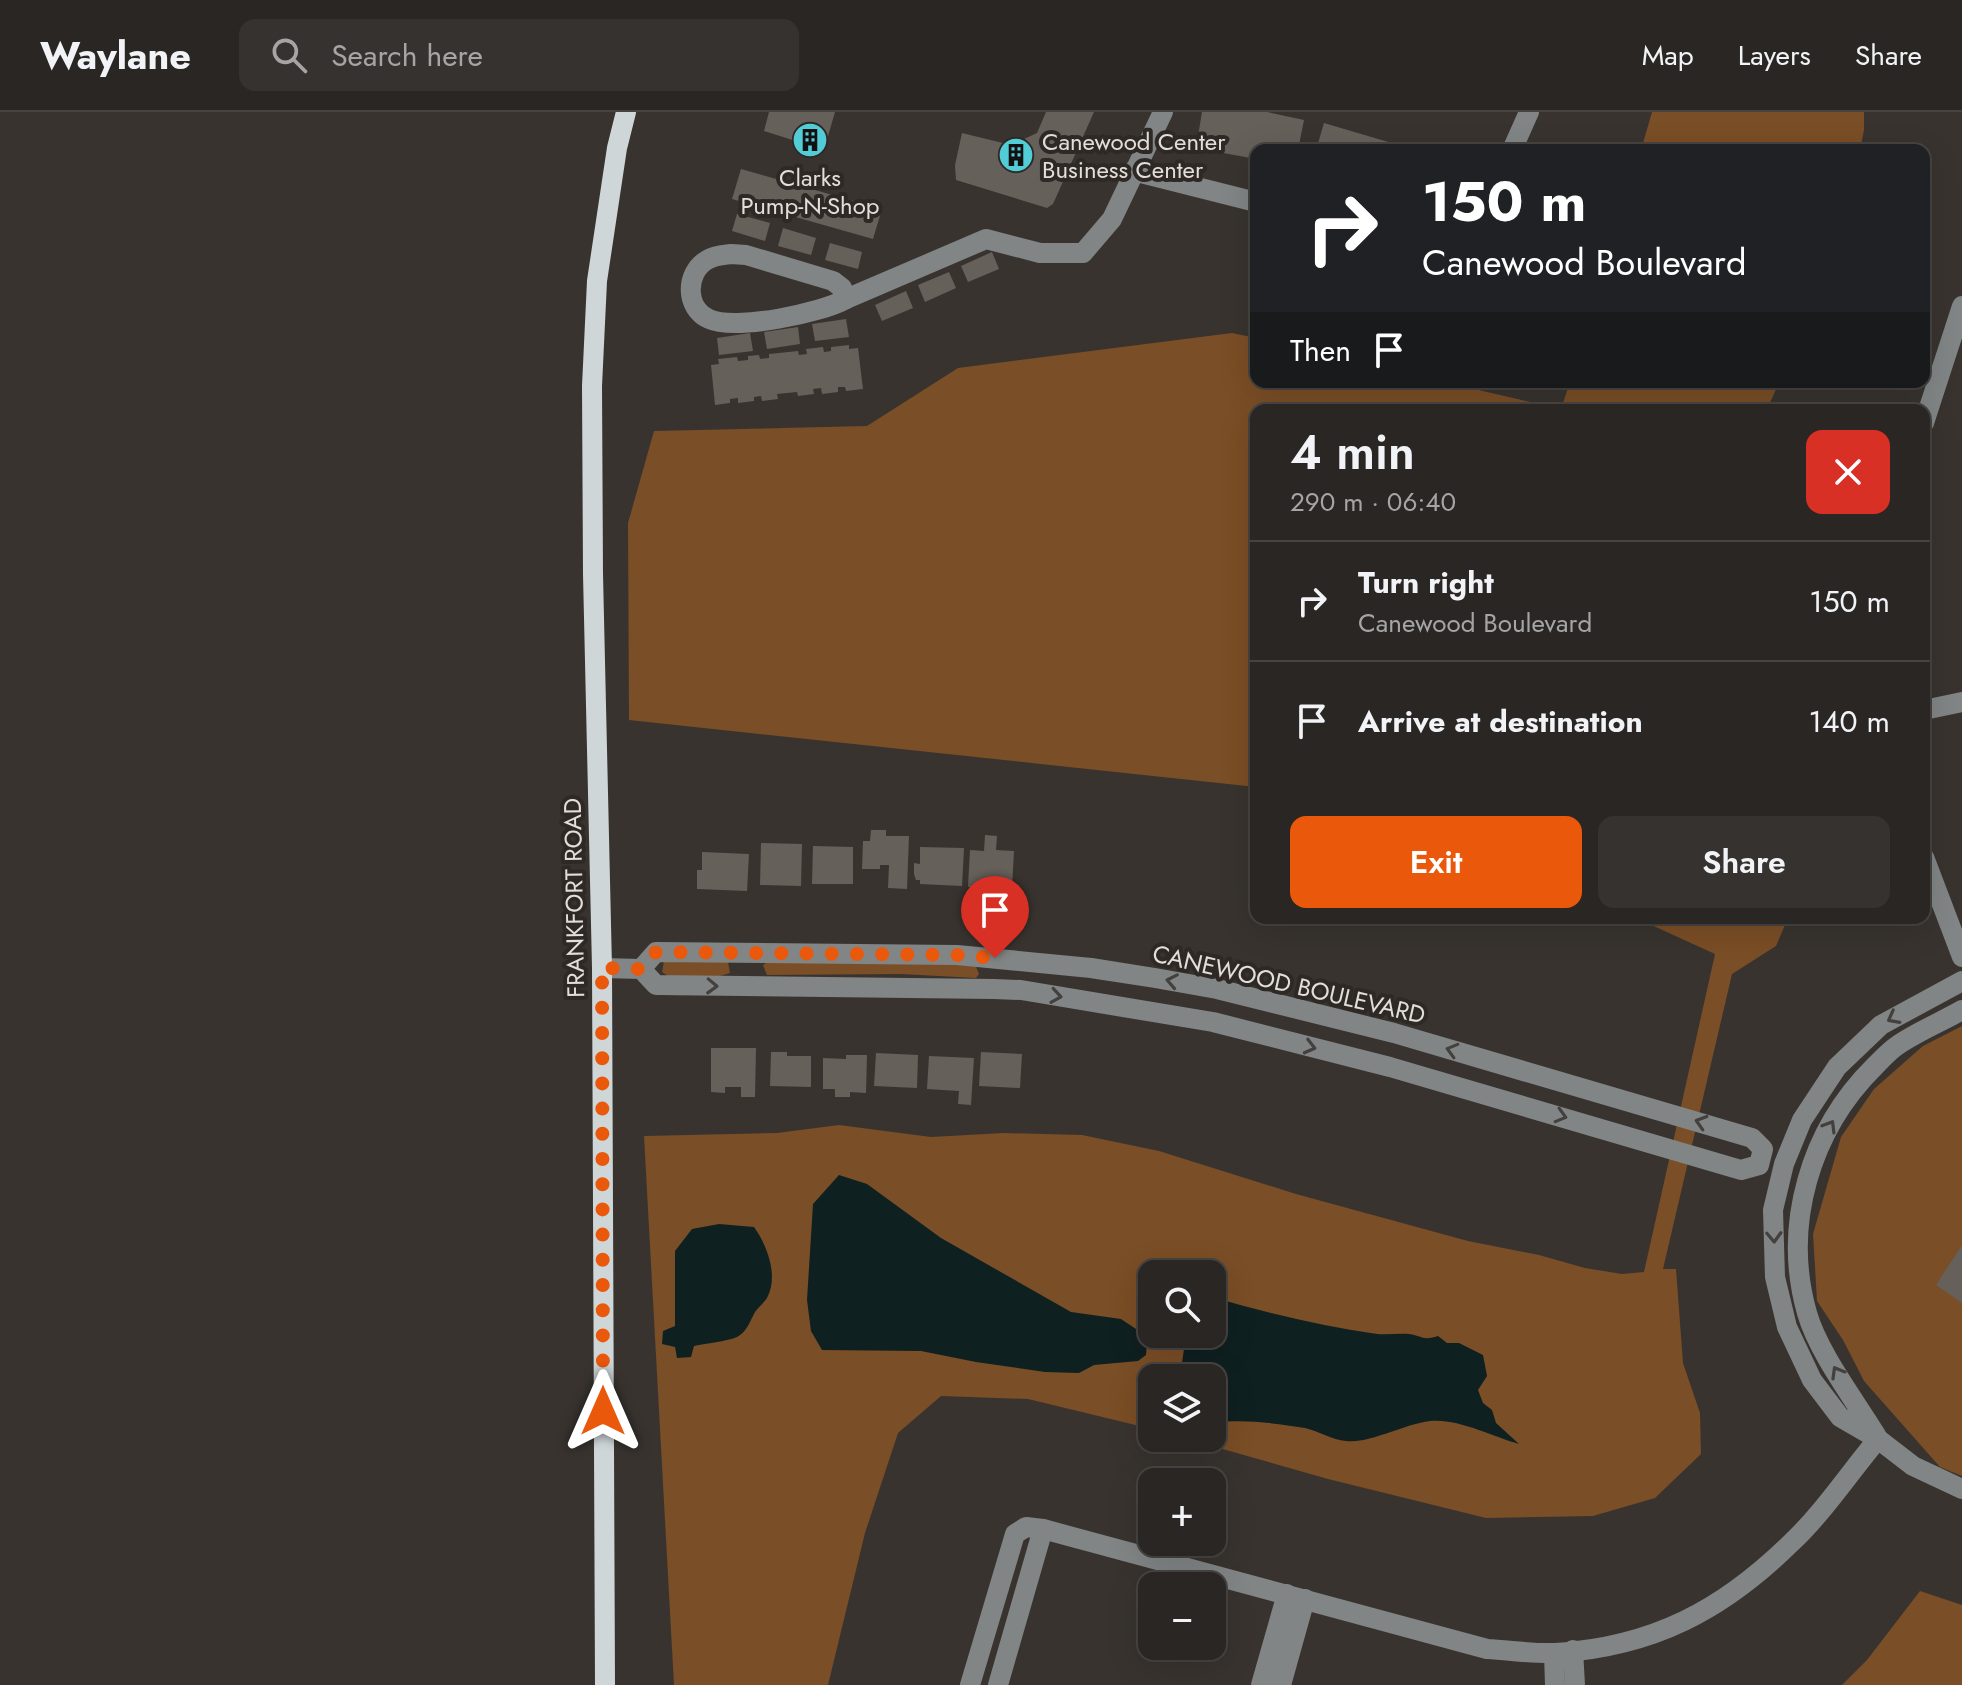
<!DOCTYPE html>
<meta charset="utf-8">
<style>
body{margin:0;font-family:Jost,sans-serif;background:#363230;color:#f1f3f6;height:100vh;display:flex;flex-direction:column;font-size:30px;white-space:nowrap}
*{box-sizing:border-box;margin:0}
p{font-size:26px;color:#a5a5a6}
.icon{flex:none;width:44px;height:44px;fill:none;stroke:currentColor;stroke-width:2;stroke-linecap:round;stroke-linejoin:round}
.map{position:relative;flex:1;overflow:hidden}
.panel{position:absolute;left:1250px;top:292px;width:680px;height:520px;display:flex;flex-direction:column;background:#2a2623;border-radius:16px;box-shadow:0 8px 32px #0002,0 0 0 2px #464341}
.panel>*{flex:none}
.hud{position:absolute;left:1250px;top:32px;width:680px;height:244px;border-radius:16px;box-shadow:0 8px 32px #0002,0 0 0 2px #464341;background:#202124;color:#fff;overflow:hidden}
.fabs{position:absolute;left:1138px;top:1148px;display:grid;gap:16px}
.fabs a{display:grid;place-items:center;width:88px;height:88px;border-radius:16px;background:#2a2623;box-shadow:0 8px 32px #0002,0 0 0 2px #464341;font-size:40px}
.pin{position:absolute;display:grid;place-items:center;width:68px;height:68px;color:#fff;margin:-82px -34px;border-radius:50% 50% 50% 0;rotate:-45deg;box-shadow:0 0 8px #0007}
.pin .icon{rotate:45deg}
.me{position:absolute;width:88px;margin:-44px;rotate:0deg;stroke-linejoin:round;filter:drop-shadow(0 0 6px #0008)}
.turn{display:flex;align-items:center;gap:28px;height:168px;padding:0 40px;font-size:36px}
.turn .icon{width:104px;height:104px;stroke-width:2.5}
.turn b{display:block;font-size:56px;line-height:68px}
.then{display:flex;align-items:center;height:76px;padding:0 40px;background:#0003;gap:16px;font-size:30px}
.round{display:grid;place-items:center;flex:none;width:84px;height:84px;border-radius:16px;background:#363230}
.summary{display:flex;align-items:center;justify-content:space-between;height:136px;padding:0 40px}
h1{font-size:48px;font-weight:600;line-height:60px}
.button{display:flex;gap:16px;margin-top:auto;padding:16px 40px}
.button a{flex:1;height:92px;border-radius:16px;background:#ea580c;color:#fff;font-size:32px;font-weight:600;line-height:92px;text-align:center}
.button a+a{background:#363230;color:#f1f3f6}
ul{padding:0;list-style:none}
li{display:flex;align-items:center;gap:24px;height:120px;padding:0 40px;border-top:2px solid #464341}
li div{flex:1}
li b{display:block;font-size:30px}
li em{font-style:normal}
header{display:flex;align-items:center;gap:48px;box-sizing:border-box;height:112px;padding:0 40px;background:#2a2623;border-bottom:2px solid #464341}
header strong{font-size:38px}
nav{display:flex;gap:44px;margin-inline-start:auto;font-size:28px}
.search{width:560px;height:72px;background:#363230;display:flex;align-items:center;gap:20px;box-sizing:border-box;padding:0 28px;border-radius:16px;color:#a5a5a6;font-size:30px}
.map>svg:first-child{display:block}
.green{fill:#7a4e26;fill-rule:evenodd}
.water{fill:#0f2021}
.building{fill:#66605b}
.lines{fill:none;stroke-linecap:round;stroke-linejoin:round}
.minor{stroke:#818586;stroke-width:20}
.major{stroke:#ced6d7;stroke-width:20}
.oneway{stroke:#43403d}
.route{stroke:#ea580c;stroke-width:14;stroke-dasharray:0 25.2}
.labels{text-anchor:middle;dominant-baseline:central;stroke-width:8;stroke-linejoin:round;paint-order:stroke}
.poi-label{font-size:24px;fill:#e1dedb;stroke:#2e2925;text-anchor:start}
.street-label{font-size:24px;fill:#e1dedb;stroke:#2e2925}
</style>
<header>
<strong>Waylane</strong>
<div class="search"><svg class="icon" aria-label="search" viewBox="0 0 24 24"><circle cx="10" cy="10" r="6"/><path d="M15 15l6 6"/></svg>Search here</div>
<nav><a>Map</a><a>Layers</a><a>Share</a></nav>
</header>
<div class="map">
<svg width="1962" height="1573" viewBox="0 0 1962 1573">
<rect width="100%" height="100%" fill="#38332f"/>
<g class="green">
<path d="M1652,0H1864V18L1860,38H1641Z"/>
<path d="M1232,221L1256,226V270H1444L1561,297L1570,270H1779L1767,298H1256V675L629,608L628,411L654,319L867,314L958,256Z"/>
<path d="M1636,806H1788L1776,834L1732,862L1663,1157H1676L1683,1251L1700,1301L1701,1342L1655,1386L1593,1404L1486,1406L1328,1367L1184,1326H1212V1266H1152V1317L1028,1287L941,1284L898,1321L865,1421L828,1573H674L644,1024L777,1021L839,1013L931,1025L1003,1021L1082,1023L1159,1039L1296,1082L1468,1129L1539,1143L1585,1156L1622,1162L1644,1160L1715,842ZM1152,1162H1212V1222H1152Z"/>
<path d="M664,849L728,850L730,861L720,864H668L662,860Z"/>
<path d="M768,850L975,852L979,862L976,866L901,862L767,863L763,853Z"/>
<path d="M1962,914V1364L1940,1355L1864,1269L1843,1228L1817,1189L1813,1122L1841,1025L1874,977L1923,934Z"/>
<path d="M1920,1479L1962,1493V1573H1842L1867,1548Z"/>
</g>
<g class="water">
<path d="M839,1063L867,1072L941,1126L1071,1200L1121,1207L1142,1221L1147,1232L1146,1243L1138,1249L1094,1253L1079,1261L1045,1260L976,1250L921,1239L822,1238L811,1219L807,1188L813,1092Z"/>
<path d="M719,1112L754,1115C767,1133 779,1164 767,1186C764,1191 758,1195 755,1200C750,1209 747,1220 737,1225C725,1230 707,1231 694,1234L691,1245L677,1246L675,1235L662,1232L663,1219L675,1214V1139L692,1117Z"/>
<path d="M1212,1185C1267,1201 1321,1214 1377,1222C1388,1223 1398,1221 1409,1222C1423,1224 1422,1229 1438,1224L1447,1231H1459L1483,1243L1487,1264L1478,1278L1483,1291L1492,1298L1496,1311L1519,1332C1492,1324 1457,1306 1430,1309C1404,1312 1369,1332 1346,1329C1332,1328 1319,1319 1305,1316C1275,1311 1242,1307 1212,1311V1266H1180L1186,1222H1212Z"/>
</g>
<g class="building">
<path d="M769,0H835L824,38L764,19Z"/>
<path d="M1046,0H1094L1053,92L1047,96L956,68L955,53L962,21L1011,33L1037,21Z"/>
<path d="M1202,0H1267L1304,8L1298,38H1256V47L1196,36Z"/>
<path d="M1324,11L1412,37V38H1316Z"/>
<path d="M741,57L882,97L873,127L732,87Z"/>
<path d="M737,102L770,111L765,129L732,119Z"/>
<path d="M783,116L816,126L811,143L778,134Z"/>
<path d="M830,131L862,140L858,157L825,148Z"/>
<path d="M992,140L999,157L968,170L961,154Z"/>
<path d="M949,160L956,176L925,190L918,173Z"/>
<path d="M906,179L913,196L882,209L875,193Z"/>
<path d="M846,207L849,225L815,229L812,212Z"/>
<path d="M798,215L800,232L767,237L764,220Z"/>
<path d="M750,221L753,239L719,243L717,226Z"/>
<path d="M849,233V237L858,236L863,277L846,279L845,275H838V280L822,282L821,276L813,277L814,282L798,284L797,280L777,282L778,287L762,289L761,284L754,285V289L738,291V286L730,287V291L715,293L711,253L719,252L718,247L737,245L738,249L748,248V244L759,243L760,247L769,246V242L798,239L799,243L807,242L806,237L823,235L824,240L831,239V235Z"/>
<path d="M871,718H886V724H909L907,777L888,776L889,753H880V757H862L863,729H870Z"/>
<path d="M985,723L997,724L996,738L1014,739L1012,776L968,775L970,738L984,739Z"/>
<path d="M761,731L802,732L801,774L760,773Z"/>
<path d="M813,734L853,735V772H812Z"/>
<path d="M920,735L964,736L962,774L920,772V768H916L914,762V751L920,752Z"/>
<path d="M702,740L749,742L747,779L697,777V758H702Z"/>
<path d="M711,936H756L755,985H741V975H725V981L711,980Z"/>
<path d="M771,940H787V944H811V975L770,974Z"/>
<path d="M981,940L1022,942L1020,976L979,974Z"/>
<path d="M876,941L918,943L917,976L874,974Z"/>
<path d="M846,943H867L866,981L850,980V985H835V977H823V946L846,947Z"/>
<path d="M929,944L974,946L971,993L958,992L959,979L927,977Z"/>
<path d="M1962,1133V1191L1936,1173Z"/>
</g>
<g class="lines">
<g class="minor">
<path d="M1512,38L1529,0"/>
<path d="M1133,59L1256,90"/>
<path d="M731,142L746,143L833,169L842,176L846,187C822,201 735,219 709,207C685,196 685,161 707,148C715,143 723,143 731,142Z"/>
<path d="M846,187L986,127L1040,141H1083L1112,107L1163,0"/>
<path d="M1924,311L1962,194"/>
<path d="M1924,598L1962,590"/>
<path d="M1924,745L1962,845"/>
<path d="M602,856L641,857L656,873L994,877L1021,878L1213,910L1390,955L1741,1058L1759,1053L1763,1037L1752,1026L1394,921L1217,877L1155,866L1091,856L957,843L656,840L641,857"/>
<path d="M1962,869L1881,913L1837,955L1802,1008L1784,1052L1773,1098L1775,1165L1787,1215L1812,1268L1840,1305L1878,1327L1913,1354L1962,1377"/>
<path d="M1876,1323C1854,1287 1818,1240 1807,1201C1782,1113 1810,1018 1875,954C1882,947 1889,939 1898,933C1917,920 1941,910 1962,898"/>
<path d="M1043,1417L1487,1537C1509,1538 1533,1542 1555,1541C1653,1535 1723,1498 1792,1430C1823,1401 1850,1360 1878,1327"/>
<path d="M1573,1538L1575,1573"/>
<path d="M1554,1541L1555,1573"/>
<path d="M970,1573L1015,1422L1026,1415L1043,1417L998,1573"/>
<path d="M1261,1573L1287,1482"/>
<path d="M1281,1573L1305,1487"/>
</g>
<path class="major" d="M605,1573L602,856L593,462L592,274L597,169L617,36L626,0"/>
</g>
<defs><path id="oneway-chevron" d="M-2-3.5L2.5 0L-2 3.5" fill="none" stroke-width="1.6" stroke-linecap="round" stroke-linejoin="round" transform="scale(2)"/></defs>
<g class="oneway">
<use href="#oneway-chevron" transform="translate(1172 869) rotate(-169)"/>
<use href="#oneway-chevron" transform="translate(712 874) rotate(2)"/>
<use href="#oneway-chevron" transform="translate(1056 884) rotate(9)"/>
<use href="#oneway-chevron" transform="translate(1893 906) rotate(152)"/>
<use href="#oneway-chevron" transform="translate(1310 935) rotate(14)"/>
<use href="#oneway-chevron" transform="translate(1452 938) rotate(-164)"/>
<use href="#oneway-chevron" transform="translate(1561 1004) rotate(16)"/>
<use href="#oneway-chevron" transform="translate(1701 1010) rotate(-163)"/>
<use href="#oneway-chevron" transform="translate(1830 1014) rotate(-59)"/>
<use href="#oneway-chevron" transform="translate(1774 1125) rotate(88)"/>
<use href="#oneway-chevron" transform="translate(1837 1260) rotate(-120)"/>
</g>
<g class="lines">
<path class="route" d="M603,1299L602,856L641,857L656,840L957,843L995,846"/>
</g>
<defs>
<symbol id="building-disc" viewBox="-11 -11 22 22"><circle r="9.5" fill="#52ccd6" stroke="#2e2925"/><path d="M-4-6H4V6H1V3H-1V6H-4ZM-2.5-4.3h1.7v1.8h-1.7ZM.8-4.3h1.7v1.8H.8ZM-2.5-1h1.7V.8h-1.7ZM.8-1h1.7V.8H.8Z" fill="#111"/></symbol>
</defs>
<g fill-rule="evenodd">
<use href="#building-disc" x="790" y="8" width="40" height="40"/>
<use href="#building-disc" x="996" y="23" width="40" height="40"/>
</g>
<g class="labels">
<g class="poi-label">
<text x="1042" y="29">Canewood Center<tspan x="1042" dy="28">Business Center</tspan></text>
<text x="810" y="65" text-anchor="middle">Clarks<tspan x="810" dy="28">Pump-N-Shop</tspan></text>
</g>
<g class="street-label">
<text transform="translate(574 786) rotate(-91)">FRANKFORT ROAD</text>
<text transform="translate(1289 872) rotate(13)">CANEWOOD BOULEVARD</text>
</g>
</g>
</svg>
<div class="fabs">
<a><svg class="icon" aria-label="search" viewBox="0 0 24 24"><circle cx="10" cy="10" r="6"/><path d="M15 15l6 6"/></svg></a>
<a><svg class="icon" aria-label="layers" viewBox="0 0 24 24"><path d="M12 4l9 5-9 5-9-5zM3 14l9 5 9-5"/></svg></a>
<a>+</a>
<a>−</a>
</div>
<div class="pin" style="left:995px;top:846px;background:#d93025"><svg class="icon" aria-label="arrive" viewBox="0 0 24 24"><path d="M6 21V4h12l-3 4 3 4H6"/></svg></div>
<svg class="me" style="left:603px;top:1299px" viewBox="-20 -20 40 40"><path d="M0-17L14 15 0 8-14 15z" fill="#ea580c" stroke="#fff" stroke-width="4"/></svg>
<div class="hud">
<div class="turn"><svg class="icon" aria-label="right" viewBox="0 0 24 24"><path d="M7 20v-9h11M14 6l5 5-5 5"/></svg><div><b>150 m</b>Canewood Boulevard</div></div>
<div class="then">Then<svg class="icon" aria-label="arrive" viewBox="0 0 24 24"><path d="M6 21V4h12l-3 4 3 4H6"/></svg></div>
</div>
<section class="panel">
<div class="summary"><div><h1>4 min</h1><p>290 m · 06:40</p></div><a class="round" style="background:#d93025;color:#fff"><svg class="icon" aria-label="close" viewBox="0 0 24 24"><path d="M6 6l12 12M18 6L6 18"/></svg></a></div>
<ul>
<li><svg class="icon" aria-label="right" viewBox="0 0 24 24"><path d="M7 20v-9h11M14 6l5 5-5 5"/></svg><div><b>Turn right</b><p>Canewood Boulevard</p></div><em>150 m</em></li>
<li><svg class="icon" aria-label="arrive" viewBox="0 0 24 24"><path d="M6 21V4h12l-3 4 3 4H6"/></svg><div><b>Arrive at destination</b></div><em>140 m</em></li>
</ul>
<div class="button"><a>Exit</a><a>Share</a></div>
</section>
</div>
